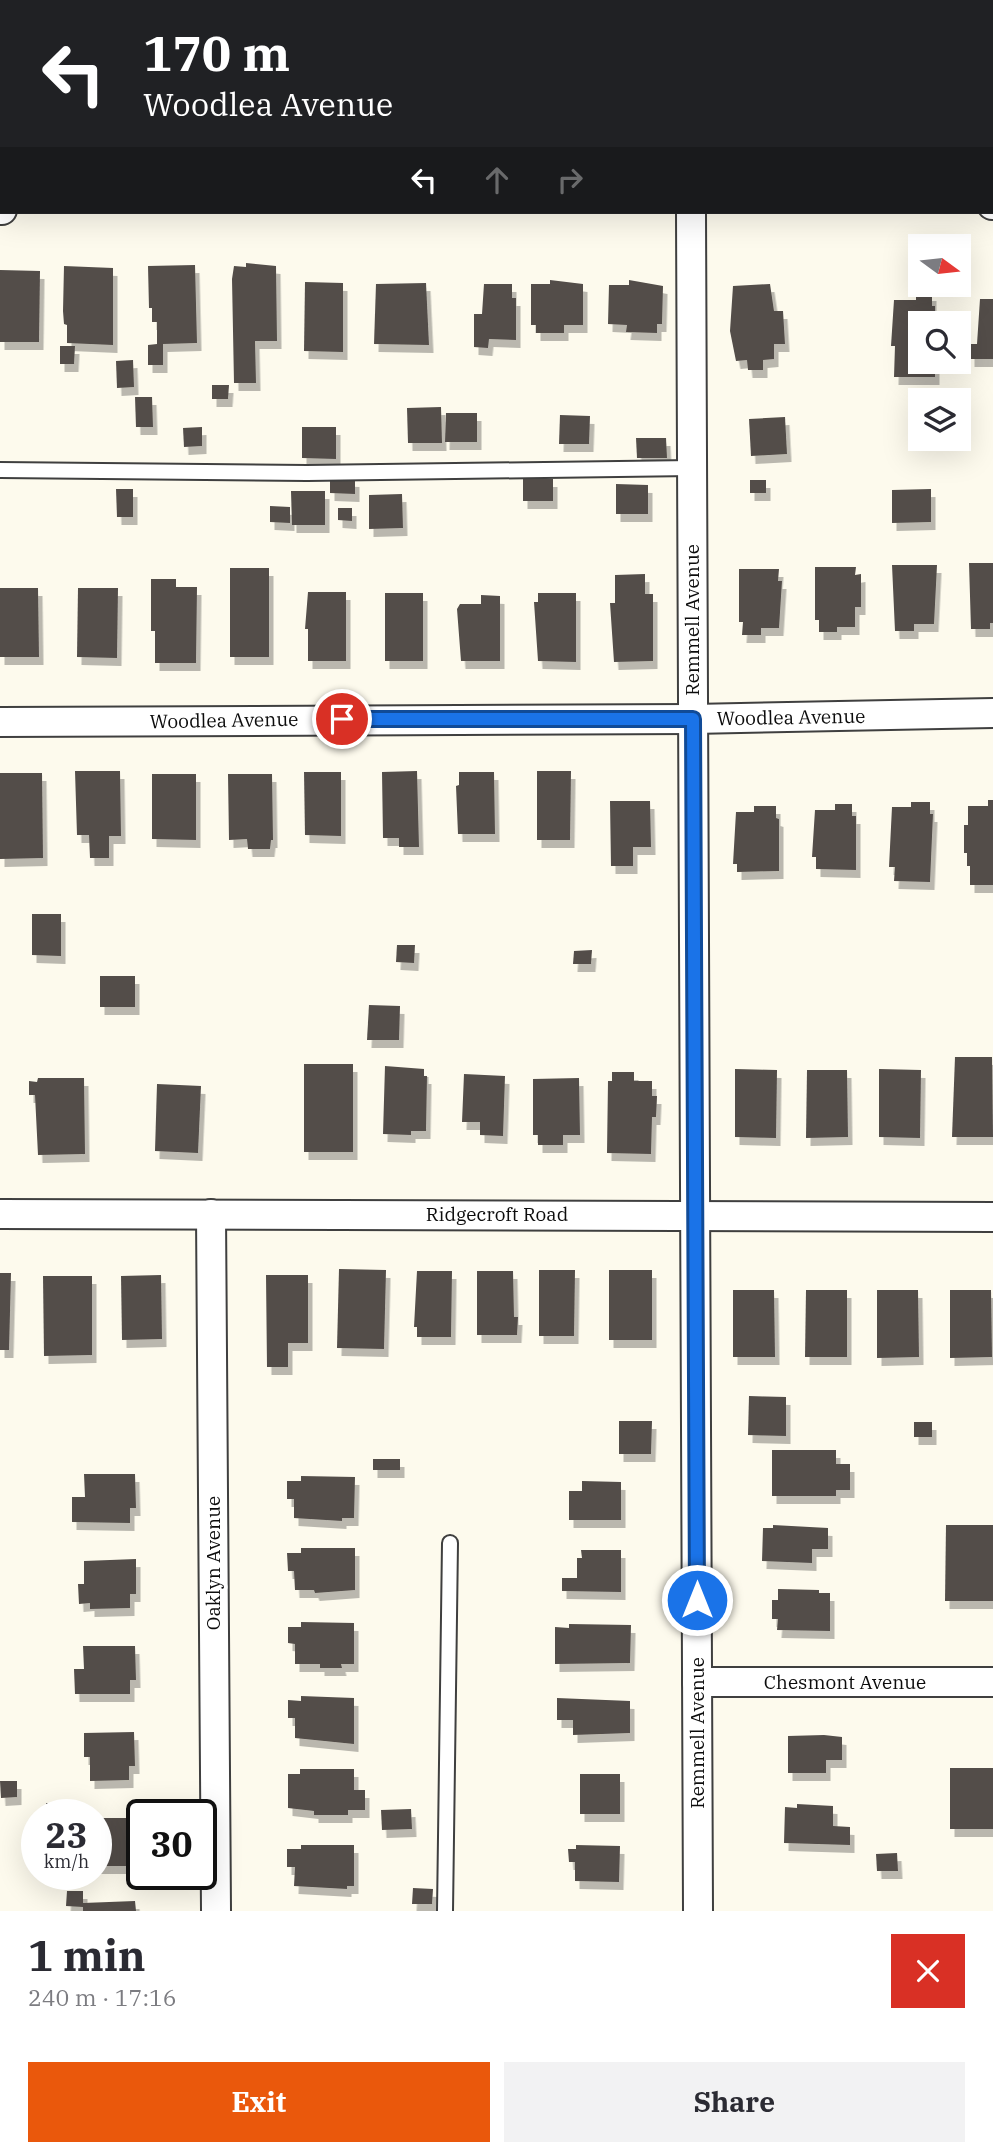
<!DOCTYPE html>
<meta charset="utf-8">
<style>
body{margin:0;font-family:"IBM Plex Serif",serif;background:#f2f2f3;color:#2b2b33;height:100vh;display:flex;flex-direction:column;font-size:26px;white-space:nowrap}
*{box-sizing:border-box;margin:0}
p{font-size:23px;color:#7c7c81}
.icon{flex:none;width:38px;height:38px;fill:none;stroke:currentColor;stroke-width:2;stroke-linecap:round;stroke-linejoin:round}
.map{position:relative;height:1911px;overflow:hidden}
.panel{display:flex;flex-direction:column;background:#fff;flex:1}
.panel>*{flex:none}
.banner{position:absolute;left:0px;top:0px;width:994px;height:214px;box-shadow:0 7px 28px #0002;background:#202124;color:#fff;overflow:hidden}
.needle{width:46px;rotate:105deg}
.fabs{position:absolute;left:908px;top:234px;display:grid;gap:14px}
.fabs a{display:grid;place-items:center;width:63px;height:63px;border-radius:0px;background:#fff;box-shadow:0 7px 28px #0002;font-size:35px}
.speed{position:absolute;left:21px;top:1799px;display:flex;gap:14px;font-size:35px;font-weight:700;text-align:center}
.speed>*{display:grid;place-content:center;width:91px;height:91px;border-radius:50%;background:#fff;box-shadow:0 7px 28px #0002;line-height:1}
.speed small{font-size:18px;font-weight:400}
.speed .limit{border:4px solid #111;border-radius:10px;background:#fff;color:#111}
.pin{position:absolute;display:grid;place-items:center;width:60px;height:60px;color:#fff;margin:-30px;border:4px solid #fff;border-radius:50%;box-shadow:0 2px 7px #0007}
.me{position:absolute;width:77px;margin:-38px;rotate:0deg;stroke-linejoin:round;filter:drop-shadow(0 0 5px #0008)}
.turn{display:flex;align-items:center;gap:24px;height:147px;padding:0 28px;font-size:32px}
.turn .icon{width:91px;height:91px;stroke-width:2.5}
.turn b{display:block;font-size:49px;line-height:60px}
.lanes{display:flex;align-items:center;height:66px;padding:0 28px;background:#0003;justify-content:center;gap:35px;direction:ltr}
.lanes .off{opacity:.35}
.round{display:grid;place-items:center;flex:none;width:74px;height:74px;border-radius:0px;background:#f2f2f3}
.headline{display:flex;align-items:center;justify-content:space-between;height:119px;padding:0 28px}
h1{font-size:42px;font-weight:700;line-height:52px}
.primary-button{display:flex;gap:14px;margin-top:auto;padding:14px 28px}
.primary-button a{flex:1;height:80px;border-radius:0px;background:#ea580c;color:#fff;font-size:28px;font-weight:700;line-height:80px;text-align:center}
.primary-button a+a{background:#f2f2f3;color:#2b2b33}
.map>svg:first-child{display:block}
.cemetery{fill:#d2dcc1}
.building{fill:#534d49;filter:url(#shadow)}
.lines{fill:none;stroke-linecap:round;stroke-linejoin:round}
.service-casing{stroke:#3f3f3f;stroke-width:18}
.minor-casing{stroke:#3f3f3f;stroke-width:32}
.service{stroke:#fff;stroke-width:14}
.minor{stroke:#fff;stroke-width:28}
.route-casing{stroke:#114b97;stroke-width:18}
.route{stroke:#1a73e8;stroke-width:12}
.labels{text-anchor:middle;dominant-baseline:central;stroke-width:7;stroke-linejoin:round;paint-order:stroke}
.street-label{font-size:19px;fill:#0c0c0c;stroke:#fff}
</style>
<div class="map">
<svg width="993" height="1911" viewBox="0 0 993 1911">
<defs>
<filter id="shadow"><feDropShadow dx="4.5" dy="8" stdDeviation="0" flood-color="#0004"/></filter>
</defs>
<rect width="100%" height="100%" fill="#fdfaed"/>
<path class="cemetery" d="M144,0H993V179L992,2Z"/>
<g class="building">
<path d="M246,263L276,266L277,341H255L256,383H234L232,279L234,266L246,267Z"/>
<path d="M195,265L197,343L163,344V365H148V345L157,344V322H152V308H149L148,266Z"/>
<path d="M64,266L113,268V345L67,343V325L64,324L63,311Z"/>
<path d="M0,270L40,271L39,342H0Z"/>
<path d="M550,280L583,284V325H564V333H536V325H531V284H550Z"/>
<path d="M629,280L663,286L662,324H657V333L626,332L627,325L608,324L609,285H629Z"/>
<path d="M305,282L343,283V352L304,351Z"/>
<path d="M426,283L429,345L374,344L376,284Z"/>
<path d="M484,284H512V298H516V340L489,339L488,348L474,347V314H482Z"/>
<path d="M770,284L774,311H783L785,344H774V359L763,360V370H748L747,360L736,361L730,331L733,286Z"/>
<path d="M916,293H932V306H935V324H920V362H935V377H894L895,346H891L894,300H916Z"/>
<path d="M980,299H993V359H970V344H977Z"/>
<path d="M60,346H75L74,364H60Z"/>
<path d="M133,360L134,387L117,388L116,361Z"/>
<path d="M212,385H229L228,399H212Z"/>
<path d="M135,397H152L153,427H136Z"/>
<path d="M441,407L442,443H408L407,408Z"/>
<path d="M446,413H477V442H445Z"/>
<path d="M560,415L590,416L589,444H559Z"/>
<path d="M785,417L787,454L751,456L749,419Z"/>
<path d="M202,427V446L184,447L183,428Z"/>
<path d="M302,427H336V459L302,458Z"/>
<path d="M636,438H666L667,458H637Z"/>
<path d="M330,478L355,479V494L330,493Z"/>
<rect x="523" y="479" width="30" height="22"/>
<rect x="750" y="480" width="16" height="13"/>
<path d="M616,484L648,485V514H616Z"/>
<path d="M116,489H133V517H117Z"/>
<path d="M931,489V522L892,523V490Z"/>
<path d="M291,491H325V525H292Z"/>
<path d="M402,494L403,528L369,529V495Z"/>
<path d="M270,506L290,507V523L270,522Z"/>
<path d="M338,508H352V521L338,520Z"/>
<path d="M969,563H993V623H990V629H971Z"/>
<path d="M892,565H937L934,624H914V631H895Z"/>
<path d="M815,567H856L855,575L861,574V607H855V627H837V632H819V620H815Z"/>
<rect x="230" y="568" width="39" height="89"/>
<path d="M739,569H779L778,581H782L779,628H761V635H742L743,622H739Z"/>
<path d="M645,574V594H653V661L614,662L610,603H615V575Z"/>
<path d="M151,579H176V587H197L196,663H155V631H151Z"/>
<path d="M0,588H38L39,657H0Z"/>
<path d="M78,588H118L117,658L77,657Z"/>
<path d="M308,592H346V661H308V629H305Z"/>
<rect x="385" y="593" width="38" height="68"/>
<path d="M538,593H576V662L538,661L534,602H538Z"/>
<path d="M481,595L500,596V661H461L457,609L460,604H481Z"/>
<path d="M75,771H120L121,836H109V858H90L89,835H77Z"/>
<path d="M417,771L419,847H399V838H383L382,772Z"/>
<path d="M537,771H571L570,840H537Z"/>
<path d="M304,772H341V836L305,835Z"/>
<path d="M459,772H494L495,834H458L456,786L459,785Z"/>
<path d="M0,773H42L43,858L0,859Z"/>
<path d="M152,774H196V840L152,839Z"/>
<path d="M228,774H272L273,840H271L270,849H248L247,839L229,840Z"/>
<path d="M988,800H993V885H970V866H967V853H964V825H968V806H988Z"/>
<path d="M610,801H650L651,847H633V866H611Z"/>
<path d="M911,802H930V814H933L930,882L894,881L895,867H889L892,807H911Z"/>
<path d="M835,804H852V816H856V870L816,869V857H812L815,810H835Z"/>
<path d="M754,806H776V818L779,819V871L737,872V864H733L736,812H754Z"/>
<path d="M32,914H61V956L32,955Z"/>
<path d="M397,945H415L414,963L396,962Z"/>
<path d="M592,950L591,964H573L574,951Z"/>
<rect x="100" y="976" width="35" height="31"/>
<path d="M369,1005L400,1006L399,1040H367Z"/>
<path d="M955,1057H992L993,1137H952Z"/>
<rect x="304" y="1064" width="49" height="88"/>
<path d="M385,1066L424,1069V1076H427L426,1131H411V1135L383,1134Z"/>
<path d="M735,1069L777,1070L776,1138L735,1137Z"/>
<path d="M879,1069L921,1070L920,1138L879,1137Z"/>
<path d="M807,1070H847L848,1137L806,1138Z"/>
<path d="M612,1072H634V1081H652V1096H657L656,1117H652L651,1154L607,1153L608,1081H612Z"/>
<path d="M464,1074L505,1076L503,1136L480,1135V1122H462Z"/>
<path d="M38,1078H84L85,1154L38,1155L35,1095H29V1081L37,1082Z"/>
<path d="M579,1078L580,1135H563V1145H538V1135H533V1079Z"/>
<path d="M157,1084L201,1086L198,1153L155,1151Z"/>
<path d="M339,1269L386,1270L384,1349L337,1348Z"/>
<path d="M539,1270H575L574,1336H539Z"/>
<rect x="609" y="1270" width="43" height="70"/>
<path d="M417,1271H452L451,1337H417V1327H414Z"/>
<path d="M477,1271H513L514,1317H518L517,1335H477Z"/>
<path d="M0,1273H11L9,1350H0Z"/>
<path d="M161,1275L162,1339L122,1340L121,1276Z"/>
<path d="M266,1275H308V1343H288V1367H267Z"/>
<path d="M43,1276H92V1355L44,1356Z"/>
<path d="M733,1290H774L775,1357H733Z"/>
<path d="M806,1290H847V1357H805Z"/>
<path d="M877,1290H918L919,1357L877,1358Z"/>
<path d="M950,1290H991L992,1357L950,1358Z"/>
<path d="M749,1396L786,1397V1436L748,1435Z"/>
<path d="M619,1421H652L651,1454H619Z"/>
<rect x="914" y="1422" width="18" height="15"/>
<path d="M772,1450H836V1464H850V1490H836V1496H772Z"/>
<rect x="373" y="1459" width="27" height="11"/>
<path d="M84,1474H135L136,1508H130V1523L72,1522V1497H85Z"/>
<path d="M301,1476L355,1477L354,1518H342V1521L294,1518V1499H287V1481H301Z"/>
<path d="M582,1481L621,1482V1520H569V1491H582Z"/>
<path d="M773,1525L828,1528V1549H812V1563L762,1561L763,1528H773Z"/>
<path d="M946,1525H993V1601H945Z"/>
<path d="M301,1548H355V1590L315,1593L314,1590H295L294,1571H288L287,1553H301Z"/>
<path d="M581,1550H621V1592L562,1591V1578H577V1558H582Z"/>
<path d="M136,1559V1594H130V1608L90,1609V1603L79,1604L78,1584H84V1561Z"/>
<path d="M778,1589L819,1590V1593H830V1631L777,1630L778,1619H772V1600H778Z"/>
<path d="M301,1622L354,1623V1664H341L342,1668H320V1664H295V1644L288,1643V1627H301Z"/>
<path d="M569,1624L631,1625L630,1663L555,1664V1627L569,1628Z"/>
<path d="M83,1646H135L136,1680H130V1694H75L74,1669H84Z"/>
<path d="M301,1696L354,1698V1744L295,1738V1718H288V1700L301,1701Z"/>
<path d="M557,1698L630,1701V1733L573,1735V1720H557Z"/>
<path d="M134,1732L135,1766H129V1780L90,1781V1757H84V1733Z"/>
<path d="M824,1735L842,1737V1760H826V1773H788V1736Z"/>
<rect x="950" y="1768" width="43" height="61"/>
<path d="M300,1769H354V1790H365V1810H348V1815H314V1811L288,1808V1774H300Z"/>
<rect x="580" y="1774" width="40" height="40"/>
<path d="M0,1781H17V1797L1,1798Z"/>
<path d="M46,1803L64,1804V1815H46Z"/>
<path d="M69,1804L83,1805V1815H69Z"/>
<path d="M797,1804L833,1806V1826L850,1827V1845L784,1843L785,1807L797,1808Z"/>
<path d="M411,1809L412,1829L382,1830L381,1810Z"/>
<path d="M96,1818H135L136,1852H129V1866H96Z"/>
<path d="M301,1845H354V1886H347V1889L294,1886L295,1867H287V1849H301Z"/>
<path d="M576,1845L620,1846L619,1882L575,1881V1862H569L568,1849H576Z"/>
<path d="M897,1853L898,1871H877L876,1854Z"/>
<path d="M413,1888L433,1889L432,1904H412Z"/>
<path d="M67,1891H83V1903L135,1901L136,1911H83V1907L66,1906Z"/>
</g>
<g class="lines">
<defs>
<g id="service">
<path d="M954,2L955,0"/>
<path d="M0,470L307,473L692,468"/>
<path d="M445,1911L450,1543"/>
</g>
<g id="minor">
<path d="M992,205H993"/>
<path d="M0,210H2"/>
<path d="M691,212L698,1911"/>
<path d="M0,722L693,719L993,713"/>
<path d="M0,1214L993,1217"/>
<path d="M211,1214L216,1911"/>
<path d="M697,1682H993"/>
</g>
</defs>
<use href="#service" class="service-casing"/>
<use href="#minor" class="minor-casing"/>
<use href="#service" class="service"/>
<use href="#minor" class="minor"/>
</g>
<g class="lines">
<defs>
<path id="route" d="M342,719H693L697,1600"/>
</defs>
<use href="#route" class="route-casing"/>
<use href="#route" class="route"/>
</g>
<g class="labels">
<g class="street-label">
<text transform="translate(692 620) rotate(-90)">Remmell Avenue</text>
<text transform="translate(791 717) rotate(-1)">Woodlea Avenue</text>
<text transform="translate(224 720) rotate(-1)">Woodlea Avenue</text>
<text x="497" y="1214">Ridgecroft Road</text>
<text transform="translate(213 1563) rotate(-90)">Oaklyn Avenue</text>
<text x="845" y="1682">Chesmont Avenue</text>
<text transform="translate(697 1733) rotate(-90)">Remmell Avenue</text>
</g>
</g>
</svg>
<div class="fabs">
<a><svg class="needle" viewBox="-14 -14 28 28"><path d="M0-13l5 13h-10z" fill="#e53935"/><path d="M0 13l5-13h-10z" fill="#7c7c81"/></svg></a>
<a><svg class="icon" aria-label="search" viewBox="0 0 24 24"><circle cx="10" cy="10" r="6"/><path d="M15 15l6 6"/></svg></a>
<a><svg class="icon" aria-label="layers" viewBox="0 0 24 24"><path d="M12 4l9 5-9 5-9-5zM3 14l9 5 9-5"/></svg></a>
</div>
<div class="speed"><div>23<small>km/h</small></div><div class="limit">30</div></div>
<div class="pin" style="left:342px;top:719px;background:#d93025"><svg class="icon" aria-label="arrive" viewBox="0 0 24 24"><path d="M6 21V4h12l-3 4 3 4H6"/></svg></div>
<svg class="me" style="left:697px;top:1600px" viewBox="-20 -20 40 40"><circle r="17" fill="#1a73e8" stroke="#fff" stroke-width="3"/><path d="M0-11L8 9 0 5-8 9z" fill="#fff"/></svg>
<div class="banner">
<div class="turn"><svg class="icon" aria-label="left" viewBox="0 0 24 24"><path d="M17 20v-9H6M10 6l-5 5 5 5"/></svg><div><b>170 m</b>Woodlea Avenue</div></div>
<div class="lanes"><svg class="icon" aria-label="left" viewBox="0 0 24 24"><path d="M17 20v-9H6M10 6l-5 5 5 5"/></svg><svg class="icon off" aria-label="ahead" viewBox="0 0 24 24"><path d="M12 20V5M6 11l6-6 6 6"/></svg><svg class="icon off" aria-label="right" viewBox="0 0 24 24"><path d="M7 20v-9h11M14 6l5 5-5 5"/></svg></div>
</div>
</div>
<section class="panel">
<div class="headline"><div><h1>1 min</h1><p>240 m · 17:16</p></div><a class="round" style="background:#d93025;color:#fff"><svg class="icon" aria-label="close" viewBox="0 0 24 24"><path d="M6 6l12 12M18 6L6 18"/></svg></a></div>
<div class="primary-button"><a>Exit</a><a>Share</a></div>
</section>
